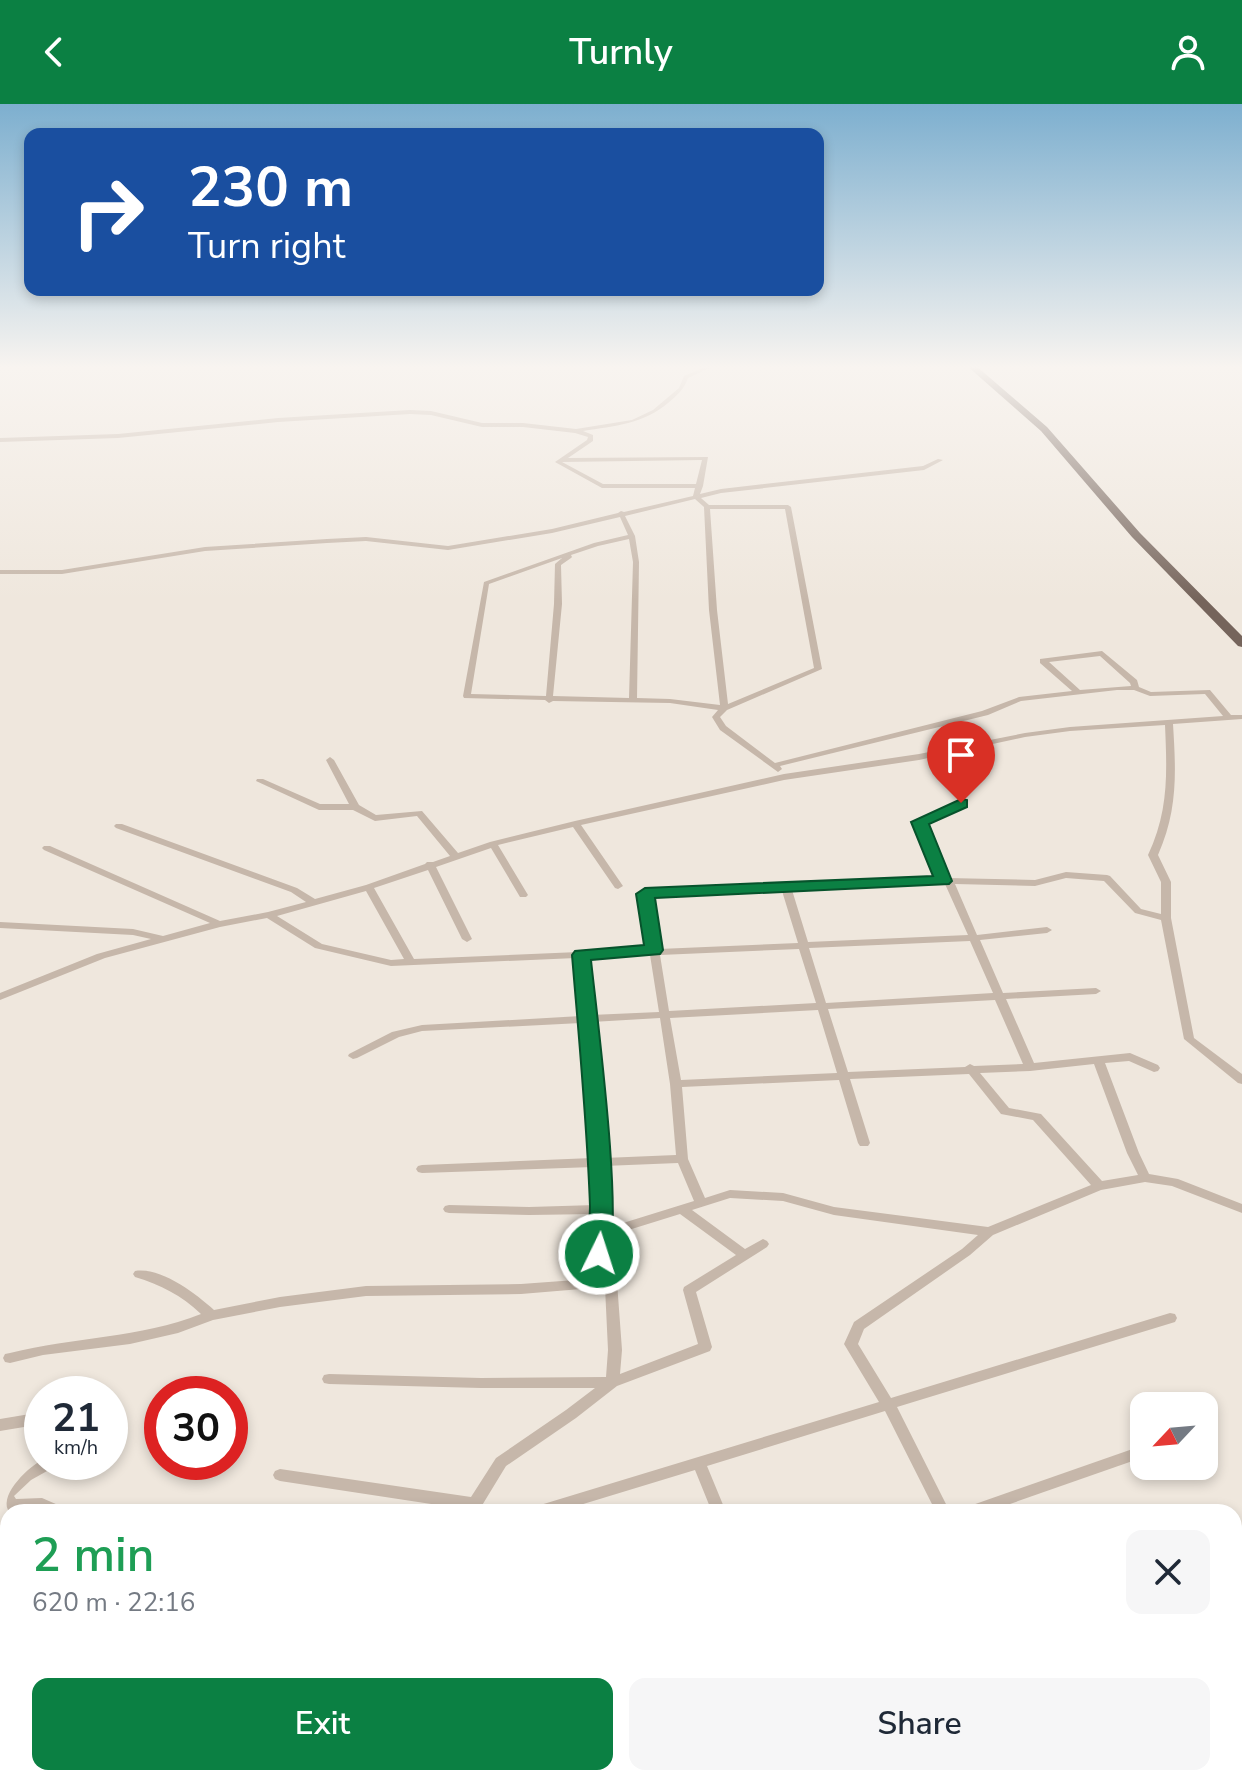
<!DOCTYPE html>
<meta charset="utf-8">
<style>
body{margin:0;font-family:"Nunito Sans",sans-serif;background:#f6f6f7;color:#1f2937;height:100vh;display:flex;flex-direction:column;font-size:30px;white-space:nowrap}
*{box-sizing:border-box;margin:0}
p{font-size:26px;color:#747a83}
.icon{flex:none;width:44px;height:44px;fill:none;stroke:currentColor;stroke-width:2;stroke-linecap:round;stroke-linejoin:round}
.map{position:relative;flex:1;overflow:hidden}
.side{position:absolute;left:0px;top:1400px;width:1242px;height:282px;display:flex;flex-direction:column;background:#fff;border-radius:24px 24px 0 0;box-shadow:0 4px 12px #0003}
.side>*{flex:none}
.top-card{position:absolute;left:24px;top:24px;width:800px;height:168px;border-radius:16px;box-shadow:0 4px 12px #0003;background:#1a4fa0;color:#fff;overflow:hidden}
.needle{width:52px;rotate:244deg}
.fabs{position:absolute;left:1130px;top:1288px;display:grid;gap:16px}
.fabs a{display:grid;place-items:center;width:88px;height:88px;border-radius:16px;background:#fff;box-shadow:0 4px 12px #0003;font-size:40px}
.speed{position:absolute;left:24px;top:1272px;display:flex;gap:16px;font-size:40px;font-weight:700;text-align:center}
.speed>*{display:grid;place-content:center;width:104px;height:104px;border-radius:50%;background:#fff;box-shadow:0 4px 12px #0003;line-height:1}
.speed small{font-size:20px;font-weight:400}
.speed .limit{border:12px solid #d22;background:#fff;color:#111}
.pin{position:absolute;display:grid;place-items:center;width:68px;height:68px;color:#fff;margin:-82px -34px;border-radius:50% 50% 50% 0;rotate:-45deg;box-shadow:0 0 8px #0007}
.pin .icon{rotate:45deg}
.me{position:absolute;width:88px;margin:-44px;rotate:4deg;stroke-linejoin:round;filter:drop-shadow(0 0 6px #0008)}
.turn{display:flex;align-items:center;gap:28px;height:168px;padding:0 32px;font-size:36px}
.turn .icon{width:104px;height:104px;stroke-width:2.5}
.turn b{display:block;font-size:56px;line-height:68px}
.round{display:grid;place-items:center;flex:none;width:84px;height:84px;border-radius:16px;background:#f6f6f7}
.head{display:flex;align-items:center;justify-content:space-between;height:136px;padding:0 32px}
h1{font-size:48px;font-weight:600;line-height:60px;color:#1e9e55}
.primary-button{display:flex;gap:16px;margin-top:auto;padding:16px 32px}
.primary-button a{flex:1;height:92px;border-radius:16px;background:#0b8043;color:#fff;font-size:32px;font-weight:600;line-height:92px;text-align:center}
.primary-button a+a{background:#f6f6f7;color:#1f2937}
header{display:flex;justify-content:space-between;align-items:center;height:104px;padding:0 32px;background:#0b8043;color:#fff;font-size:36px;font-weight:600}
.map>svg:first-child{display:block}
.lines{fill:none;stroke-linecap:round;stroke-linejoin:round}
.street{fill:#c6b7aa;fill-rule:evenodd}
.primary{fill:#75645b;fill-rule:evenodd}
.route{fill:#0b8043;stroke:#07532c;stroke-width:2}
</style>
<header><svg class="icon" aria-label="back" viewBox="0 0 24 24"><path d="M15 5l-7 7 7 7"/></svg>Turnly<svg class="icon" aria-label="person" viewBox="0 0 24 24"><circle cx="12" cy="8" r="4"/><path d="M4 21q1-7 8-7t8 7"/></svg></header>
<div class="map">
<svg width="1242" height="1681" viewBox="0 0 1242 1681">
<rect width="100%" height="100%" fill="#efe7dd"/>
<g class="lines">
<g class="street">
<path d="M710,261H716L688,274C683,287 678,290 668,299C643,320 615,322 583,327L593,331V337L568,354L708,353L703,382L700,390L721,385L923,362L938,355L943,356L924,366L721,389L701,394L709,401H788L791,403L822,565L727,606L720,613L726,622L775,659L982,607L1019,593L1072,587L1040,559V555L1102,547L1137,576L1139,583L1151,588L1210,586L1231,611H1242V615L1173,620C1176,668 1178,706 1158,751L1171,778V814L1194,934L1242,970V980L1238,979L1184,935L1161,816L1135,809L1104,777L1066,774L1035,782L955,780L977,831L1047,823L1052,826L1047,829L980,836L1003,889L1096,884L1101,887L1096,890L1006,895L1034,959L1130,949L1158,961L1160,964L1158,967L1154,968L1129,957L1105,959L1139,1049L1149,1070L1178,1075L1242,1100V1109L1172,1082L1145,1078L1101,1086L993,1131L970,1151L864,1225L858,1240L891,1294L1170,1209L1175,1210L1177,1214L1175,1218L897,1303L950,1408H936L885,1307L707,1362L726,1408H712L695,1366L557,1408H530L532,1404L537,1402L879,1298L844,1240L854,1218L962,1145L978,1131L834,1111L783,1097L730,1094L692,1106L745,1145L763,1135L767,1137L769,1140L767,1143L696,1188L712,1243L710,1247L617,1282L576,1314L506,1362L478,1408H463L464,1405L280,1377L275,1375L273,1371L275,1367L280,1365L471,1393L496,1354L566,1306L595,1284H481L329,1280L324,1279L322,1275L324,1271L329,1270L481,1274L606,1273L608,1246L605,1183L521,1190L366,1192L280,1203L213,1216L178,1229L130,1240L43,1251L10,1259L5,1258L3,1254L5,1250L10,1249C74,1233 140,1234 201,1210C181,1191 161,1181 135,1173L133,1170L135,1167C161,1163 195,1189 214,1206L280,1193L366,1182L521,1180L603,1174L593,1150L596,1110L529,1111L449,1109L445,1108L443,1105L445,1102L449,1101L529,1103L596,1101L593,1063L422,1069L418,1068L416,1065L418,1062L422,1061L592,1054L581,919L422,927L399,933L357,954L353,955L348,952L349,950L392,928L422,921L581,912L576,854L391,862L315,844L267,814L220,823L105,854L0,896V889L97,850L151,835L133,831L0,824V818L133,825L163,832L210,819L44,746L42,744L44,742H50L220,817L268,808L306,798L291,788L116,724L114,722L116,720H122L297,784L315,795L366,781L425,760L427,758H433L450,752L417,712L375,717L353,706H319L256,677L257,675H263L320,700H349L326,656L330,653L334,656L359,701L376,711L422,707L458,749L490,738L575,717L784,670L919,650L1025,629L1070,623L1223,612L1205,590L1150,592L1134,586H1117L1021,597L988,611L780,662L782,665L778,668L720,626L712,613L718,606L670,599L553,597L549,599L545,596L464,594L463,592L484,478L594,439L628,431L620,413L552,429L448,446L366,437L327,439L205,447L62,470H0V466H62L205,443L327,435L366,433L448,442L552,425L618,409L621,407L624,408L693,392L695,384H602L555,358L587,336L588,333L575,329L523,323H482L431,311L410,310L278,318L118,334L0,338V334L118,330L278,314L410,306L431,307L482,319H523L576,325L632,316L653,306L679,284L684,272ZM702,356L696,380H603L562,358ZM695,395L704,403L709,506L720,601L670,595L637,594L639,458L635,432L625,412ZM710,405H785L814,564L728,600L717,506ZM629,435L633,458L629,594L553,592L562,500L561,461L571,454L572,453L571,451L598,442ZM562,454L555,460L554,500L546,592L471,590L489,480ZM1100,552L1130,579L1131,582L1080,586L1049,558ZM1165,621C1167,668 1169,707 1148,751L1161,778V810L1141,805L1110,772L1107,771L1066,768L1035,776L947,774L925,719L964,701L965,699L964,697L961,696L915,718L937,774L645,787L640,790L649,845L414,855L374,784L428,766L462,835L467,838L472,835L436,763L491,744L520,793H526L528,791L498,741L573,723L615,784L618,785L623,782L581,721L784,676L919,656L1025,633L1070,627ZM943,780H945L968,831L808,838L792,786ZM366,787L404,855L391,856L322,840L277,812ZM782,787L798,839L659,845L650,793ZM970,837L993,889L826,899L809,844ZM799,845L816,899L669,907L660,851ZM650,851L659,908L591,911L586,854ZM995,896L1023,960L974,962L970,960L965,963L848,968L828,905ZM818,906L837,969L681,976L670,914ZM660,914L670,980L676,1051L604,1054L592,918ZM1094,960L1127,1049L1138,1071L1102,1077L1041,1010L1009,1004L980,969L1030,967ZM969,970L1001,1010L1033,1016L1091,1081L988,1123L834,1103L783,1089L730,1086L705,1094L688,1055L682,983L839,976L858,1039L860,1042H868L870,1039L850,975ZM678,1059L694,1097L607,1124L608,1105L604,1062ZM680,1110L736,1151L684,1183L683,1186L698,1240L620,1270L622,1246L617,1178L605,1150L606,1133Z"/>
<path d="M42,1308V1320L0,1327V1315Z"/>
<path d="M110,1310L115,1312L123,1324L115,1338L110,1340Z"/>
<path d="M1204,1320L1209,1322L1211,1327L1209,1331L1204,1333Z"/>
<path d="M1144,1341V1353L987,1408H962L964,1404Z"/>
<path d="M42,1356V1358H58L56,1362L31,1376L14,1392L16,1395L42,1394L65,1404L67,1408H45L41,1406C32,1407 16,1410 8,1406C0,1389 30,1362 42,1356Z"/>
<path d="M1242,1478V1493L1234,1496V1481Z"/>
<path d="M8,1589V1605L0,1609V1593Z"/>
<path d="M393,1674H409L407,1681H391Z"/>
<path d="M866,1674H925L928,1675L930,1681H871L868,1680Z"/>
<path d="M1084,1674H1102L1099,1681H1081Z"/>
</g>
<path class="primary" d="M966,261H975L1047,323L1140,429L1242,532V543L1238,542L1132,433L1041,327Z"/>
</g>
<linearGradient id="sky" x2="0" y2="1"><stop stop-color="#7dafcf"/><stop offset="0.53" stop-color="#f8f4f0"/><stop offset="1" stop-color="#f8f4f0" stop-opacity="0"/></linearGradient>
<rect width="1242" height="496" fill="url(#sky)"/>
<path class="route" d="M961,695L967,696V703L929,720L952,777L949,780L655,794L663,846L660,850L591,856C596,905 625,1125 607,1156L599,1159L591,1156C586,1147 590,1115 590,1102C587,1018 579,935 572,851L575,847L644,841L636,790L645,784L933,772L911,718Z"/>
</svg>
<div class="fabs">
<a><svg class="needle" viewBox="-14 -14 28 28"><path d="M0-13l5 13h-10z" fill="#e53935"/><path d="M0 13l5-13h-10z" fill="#747a83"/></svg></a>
</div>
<div class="speed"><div>21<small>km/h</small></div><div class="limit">30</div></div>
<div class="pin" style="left:961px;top:699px;background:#d93025"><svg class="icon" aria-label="arrive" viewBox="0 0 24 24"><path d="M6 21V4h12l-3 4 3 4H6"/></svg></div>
<svg class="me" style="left:599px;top:1150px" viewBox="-20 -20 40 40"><circle r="17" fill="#0b8043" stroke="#fff" stroke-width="3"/><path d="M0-11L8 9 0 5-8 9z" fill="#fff"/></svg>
<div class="top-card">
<div class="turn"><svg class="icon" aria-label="right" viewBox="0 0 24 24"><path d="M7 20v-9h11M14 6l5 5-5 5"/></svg><div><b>230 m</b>Turn right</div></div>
</div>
<section class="side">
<div class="head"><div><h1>2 min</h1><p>620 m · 22:16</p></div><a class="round"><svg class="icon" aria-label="close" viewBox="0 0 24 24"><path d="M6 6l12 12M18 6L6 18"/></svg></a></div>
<div class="primary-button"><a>Exit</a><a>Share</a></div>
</section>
</div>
